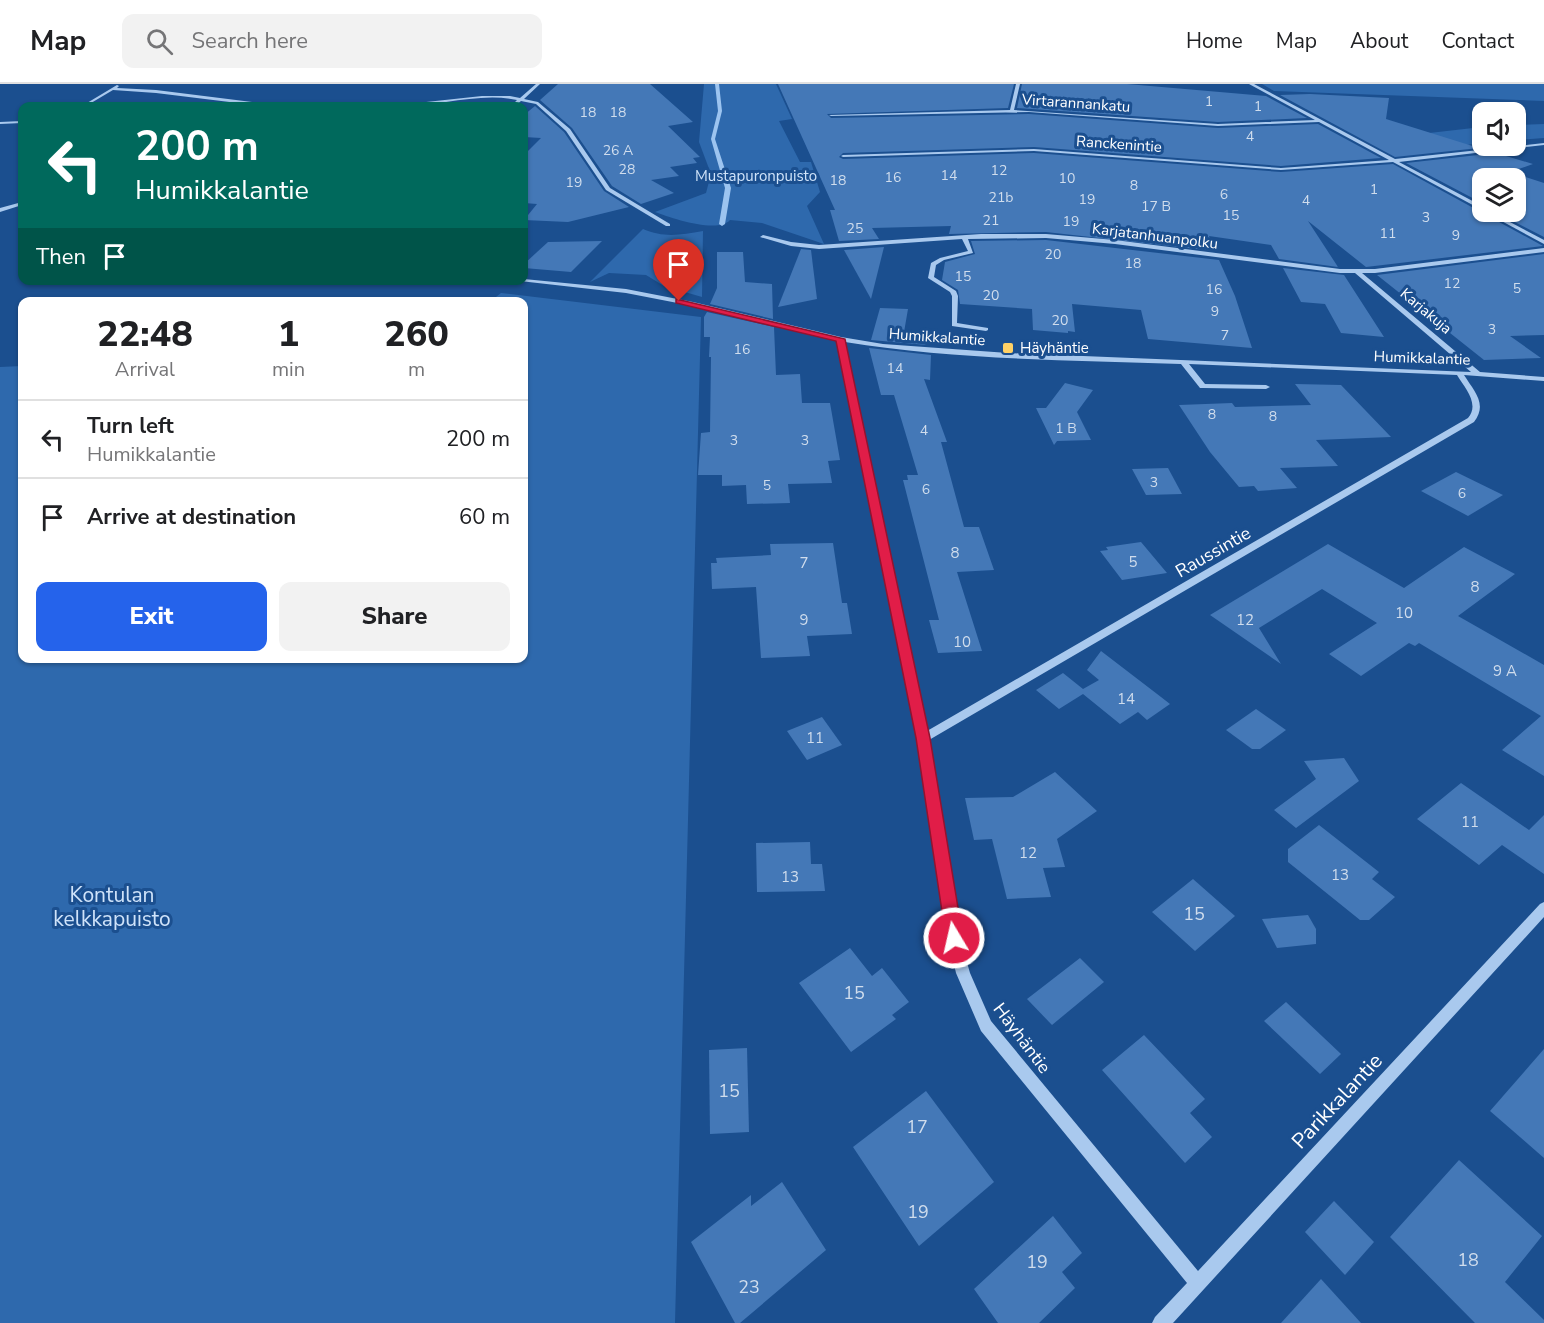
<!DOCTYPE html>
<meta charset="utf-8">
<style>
body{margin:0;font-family:"Nunito Sans",sans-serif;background:#f2f2f2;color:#202124;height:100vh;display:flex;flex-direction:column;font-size:22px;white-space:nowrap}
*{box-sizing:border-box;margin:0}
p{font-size:20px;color:#757577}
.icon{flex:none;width:33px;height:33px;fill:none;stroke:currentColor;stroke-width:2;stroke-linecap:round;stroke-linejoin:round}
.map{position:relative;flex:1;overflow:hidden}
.panel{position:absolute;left:18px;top:213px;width:510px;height:366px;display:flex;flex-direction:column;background:#fff;border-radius:12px;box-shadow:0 2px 4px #0004}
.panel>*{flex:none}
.banner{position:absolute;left:18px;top:18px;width:510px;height:183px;border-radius:12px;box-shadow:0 2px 4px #0004;background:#00695c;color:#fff;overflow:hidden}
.fabs{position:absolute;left:1472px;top:18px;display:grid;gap:12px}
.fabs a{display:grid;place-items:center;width:54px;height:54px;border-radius:12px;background:#fff;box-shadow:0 2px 4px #0004;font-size:30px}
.pin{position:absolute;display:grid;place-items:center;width:51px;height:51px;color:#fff;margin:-62px -26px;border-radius:50% 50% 50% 0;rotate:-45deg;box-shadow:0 0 6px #0007}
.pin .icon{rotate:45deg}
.me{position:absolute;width:66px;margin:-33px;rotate:351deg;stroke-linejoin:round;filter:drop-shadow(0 0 4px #0008)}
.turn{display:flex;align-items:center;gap:21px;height:126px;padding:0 18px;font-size:27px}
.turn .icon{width:78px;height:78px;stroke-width:2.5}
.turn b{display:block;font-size:42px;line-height:51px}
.then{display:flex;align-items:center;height:57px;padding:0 18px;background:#0003;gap:12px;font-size:22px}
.eta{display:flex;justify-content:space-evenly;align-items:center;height:102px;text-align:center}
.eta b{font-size:36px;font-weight:800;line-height:42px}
.cta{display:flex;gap:12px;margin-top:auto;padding:12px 18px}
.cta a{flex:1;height:69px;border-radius:12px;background:#2563eb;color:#fff;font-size:24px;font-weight:800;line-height:69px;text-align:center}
.cta a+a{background:#f2f2f2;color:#202124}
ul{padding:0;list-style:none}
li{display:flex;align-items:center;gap:18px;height:78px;padding:0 18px;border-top:2px solid #e0e0e0}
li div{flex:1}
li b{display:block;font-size:22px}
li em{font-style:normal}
header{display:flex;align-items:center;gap:36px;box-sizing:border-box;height:84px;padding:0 30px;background:#fff;border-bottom:2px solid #e0e0e0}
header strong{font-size:28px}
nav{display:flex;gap:33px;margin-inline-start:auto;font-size:21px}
.search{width:420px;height:54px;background:#f2f2f2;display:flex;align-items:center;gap:15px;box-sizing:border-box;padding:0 21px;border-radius:12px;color:#757577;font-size:22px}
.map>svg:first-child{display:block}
.green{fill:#2e69ad}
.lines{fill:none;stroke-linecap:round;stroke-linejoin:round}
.stream{fill:#9cc4f0;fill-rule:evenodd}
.building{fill:#4478b7}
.minor{fill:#a9c9ee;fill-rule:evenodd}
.route{fill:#e11d48;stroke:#92132f;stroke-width:1.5}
.poi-dot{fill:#ffd166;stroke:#1b4f8f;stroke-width:2}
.labels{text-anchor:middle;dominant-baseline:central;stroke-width:6;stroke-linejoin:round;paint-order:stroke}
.far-number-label{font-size:14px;fill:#d0dded}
.far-street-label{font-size:15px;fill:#fff;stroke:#1b4f8f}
.far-park-label{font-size:15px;fill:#cfe3fa;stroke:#1b4f8f}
.far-poi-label{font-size:15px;fill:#fff;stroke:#1b4f8f;text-anchor:start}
.number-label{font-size:15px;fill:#d0dded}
.street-label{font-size:18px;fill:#fff;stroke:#1b4f8f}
.near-number-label{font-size:18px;fill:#d0dded}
.near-park-label{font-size:21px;fill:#cfe3fa;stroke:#1b4f8f}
.near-street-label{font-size:21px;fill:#fff;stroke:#1b4f8f}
</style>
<header>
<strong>Map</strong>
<div class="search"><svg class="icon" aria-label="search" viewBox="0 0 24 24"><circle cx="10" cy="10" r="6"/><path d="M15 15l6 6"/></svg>Search here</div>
<nav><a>Home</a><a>Map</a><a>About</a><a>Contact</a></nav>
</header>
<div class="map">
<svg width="1544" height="1239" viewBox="0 0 1544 1239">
<rect width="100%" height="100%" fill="#1b4f8f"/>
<g class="green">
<path d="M704,0H776L792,35L779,37L800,78H811L820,108L807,122L824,160L762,139L730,136C718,150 671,134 655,128L706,109L711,90L699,58Z"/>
<path d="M1262,0H1544V17L1274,7Z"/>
<path d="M1544,40V54L1515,56V41Z"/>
<path d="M1482,43V59L1404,69L1394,53Z"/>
<path d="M643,145C664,154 680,151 703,147L702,213L664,202L646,191L609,189L590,198Z"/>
<path d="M501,209L701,233L675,1239H0V283L22,282V574H524V218L491,217Z"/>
</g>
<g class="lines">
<path class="stream" d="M715,0H719L722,27L715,55L731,104L725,140L722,142L719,140L725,104L711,55L718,27Z"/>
</g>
<g class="building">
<path d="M558,0H650L693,38L668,42L700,73L693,74L697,79L670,83L679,92L651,96L674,109L641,120L612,102L572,44L540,16Z"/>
<path d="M778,0H1014L1008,24L827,30L831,34L1029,30L1218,44L1318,40L1381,74L1281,82L1034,63L843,69L839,73L843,75L1034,69L1281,88L1393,80L1543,162L1366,183L1308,137L1338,183L1279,175L1271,161L1209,152L1215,167L1046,148L949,150L951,142L872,144L879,155L839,157L830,126H835Z"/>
<path d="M1022,0H1127L1266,12L1307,34L1218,38L1017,24Z"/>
<path d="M1310,10L1389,14L1386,35L1479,64L1395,73L1280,11Z"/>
<path d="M535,22L564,48L604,107L629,123L568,138L524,136L537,120L524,119V71L541,54L524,53V31Z"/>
<path d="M1496,69L1533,80L1510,88L1544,99V153L1495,128H1515V94H1482V119L1406,79Z"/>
<path d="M1046,156L1219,176L1235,212L1252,264L1148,255L1141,226L1072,220L1075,248L1068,247V249L1033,246L1032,225L960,220L958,206L942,196L945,178L975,170L971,157Z"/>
<path d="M602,157L571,188L524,184V180L548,158Z"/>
<path d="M884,163L871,215L844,166Z"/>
<path d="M801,165L811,166L817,215L778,223Z"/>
<path d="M717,168H743L745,198L772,200L773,235L710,220L717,204Z"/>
<path d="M1544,170V251L1510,252L1541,274L1484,276L1377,191Z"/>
<path d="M1283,184L1344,191L1384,253L1341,249L1325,220L1301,218Z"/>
<path d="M880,224L908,225L903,254L927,261L871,256Z"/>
<path d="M707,228L774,243L776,291L800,290L802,319H830L840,376L828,377L832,399L788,400L790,419L747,420L746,401L722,402V391H698L701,349L710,348L711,273H709L710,253H704V233Z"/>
<path d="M869,264L931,271L930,296L924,295L947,358H941L964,443H979L994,486L957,488L982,567L938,569L929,536H939L903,396H908L907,391H918L894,311H881Z"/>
<path d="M1065,299L1093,306L1077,328L1091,356L1057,357L1054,361L1036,324H1046Z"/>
<path d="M1295,300L1341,301L1391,353L1316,356L1338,382L1280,384L1297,404L1258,407L1254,402L1239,403L1210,368L1179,321L1232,319L1235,323L1311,321Z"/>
<path d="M1168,384L1182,410L1146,411L1132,385Z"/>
<path d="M1456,388L1503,411L1468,432L1421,407Z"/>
<path d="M1141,458L1167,489L1122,496L1100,467L1108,466L1106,463Z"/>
<path d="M833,459L842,519H847L852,550L807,552L810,572L761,574L756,503L712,505L711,479H717L716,474L771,471L770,460Z"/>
<path d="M1328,460L1404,504L1464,463L1515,490L1458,532L1544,581V692L1502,666L1541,632L1419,559L1415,562L1409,559L1361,592L1329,570L1377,539L1322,505L1259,544L1281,580L1210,531Z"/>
<path d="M1101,567L1161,613L1170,620L1147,636L1138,628L1120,640L1083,610L1059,625L1036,606L1063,589L1083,605L1099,596L1087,586Z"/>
<path d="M1256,625L1286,646L1260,665H1252L1226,646Z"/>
<path d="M822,633L842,661L807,676L787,647Z"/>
<path d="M1344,674L1359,697L1296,744L1274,726L1316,695L1304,677Z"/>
<path d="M1055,688L1097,727L1057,755L1065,783L1043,784L1051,813L1007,815L992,755L974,756L965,714L1013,713Z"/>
<path d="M1461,699L1529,746L1544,731V790L1502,761L1479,781L1417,735Z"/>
<path d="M1319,741L1379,788L1372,795L1395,813L1369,836H1360L1288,778V765Z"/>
<path d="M810,758L811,780H822L825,807L757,808L756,759Z"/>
<path d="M1193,795L1235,832L1195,867L1152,828Z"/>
<path d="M1308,831L1316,845V860L1277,864L1262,835Z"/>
<path d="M850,864L872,892L882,884L909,918L892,931L896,935L851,968L799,899Z"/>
<path d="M1080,874L1104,898L1052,941L1027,915Z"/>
<path d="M1286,918L1341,970L1320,990L1264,937Z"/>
<path d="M1144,951L1205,1015L1190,1029L1212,1053L1185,1079L1102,986Z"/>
<path d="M747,964L749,1048L710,1050L709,966Z"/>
<path d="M1544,965V1074L1490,1027Z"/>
<path d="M926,1007L994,1098L919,1162L853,1063Z"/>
<path d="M1459,1076L1542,1152L1505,1198L1544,1236V1239H1475L1390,1153Z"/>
<path d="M782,1098L826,1166L740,1239H735L691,1158L751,1111V1122Z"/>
<path d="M1334,1117L1374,1158L1345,1191L1305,1148Z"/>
<path d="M1053,1132L1082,1169L1062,1188L1075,1204L1039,1239H998L974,1205Z"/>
<path d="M1321,1195L1361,1239H1281Z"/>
</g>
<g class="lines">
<g class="minor">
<path d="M536,0H540L524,15L538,18L570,45L610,104L670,140V142H666L606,106L566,47L536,20L521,17L515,22H511L517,16C476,7 429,26 389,22L482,12H510L520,14Z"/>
<path d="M1016,0H1020L1014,26L1218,40L1315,36L1249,0H1254L1395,75L1544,59V61L1399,78L1482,122V126L1393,78L1281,86L1034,67L843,73L841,72L843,71L1034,65L1281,84L1389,76L1319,38L1218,42L1029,28L831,32L829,31L1010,26Z"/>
<path d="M117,1L119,2L117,4L156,6L285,22H262L156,9L113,6L86,22H82Z"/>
<path d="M22,37V39L0,40V38Z"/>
<path d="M22,118V121L0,128V124Z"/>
<path d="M1485,128H1491L1544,156V160Z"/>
<path d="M981,150H1046L1115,156L1340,185H1375L1544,164V168L1375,189H1362L1480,288L1544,293V297L1464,291C1474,307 1488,320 1474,338L929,656L960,854L970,889L991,937L1198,1187L1540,820L1544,818V833L1173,1239H1152L1155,1233L1187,1199L981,947L956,889L948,854L918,654L838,256L693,222L626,209L511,196H524V195L626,205L693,218L841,253L883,260L1008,269L1471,288L1355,189H1340L1115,160L1046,154L968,155L973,169L944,176L936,181L934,193L956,207L958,212L957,239L988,244V246L986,247L952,242V212L950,208L928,194L931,179L940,174L968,167L962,155L819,165L791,162L760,153L763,151L791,158L819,161ZM845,258C954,276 1070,276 1181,280L1200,304H1203L1266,305L1270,303L1266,301L1205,300L1189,280L1457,291C1465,304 1480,320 1468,334L927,647Z"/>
</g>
</g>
<path class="route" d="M676,215L845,255L930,654L963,854L960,860L954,862L948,860L946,854L916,654L836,257L676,219Z"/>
<rect class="poi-dot" x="1002" y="258" width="12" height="12" rx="3"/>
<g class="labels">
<g class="far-number-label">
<text x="1209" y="17">1</text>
<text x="1258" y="22">1</text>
<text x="588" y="28">18</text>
<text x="618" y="28">18</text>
<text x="1250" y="52">4</text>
<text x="618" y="66">26 A</text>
<text x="627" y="85">28</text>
<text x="999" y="86">12</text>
<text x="949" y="91">14</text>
<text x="893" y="93">16</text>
<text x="1067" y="94">10</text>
<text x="838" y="96">18</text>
<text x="574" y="98">19</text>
<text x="1134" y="101">8</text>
<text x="1374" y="105">1</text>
<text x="1224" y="110">6</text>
<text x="1001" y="113">21b</text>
<text x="1087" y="115">19</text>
<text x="1306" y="116">4</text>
<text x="1156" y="122">17 B</text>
<text x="1231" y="131">15</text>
<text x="1426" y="133">3</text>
<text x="991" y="136">21</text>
<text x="1071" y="137">19</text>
<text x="855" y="144">25</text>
<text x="1388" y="149">11</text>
<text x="1456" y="151">9</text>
<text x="1053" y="170">20</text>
<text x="1133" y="179">18</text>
<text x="963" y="192">15</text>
<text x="1452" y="199">12</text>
<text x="1517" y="204">5</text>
<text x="1214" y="205">16</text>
<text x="991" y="211">20</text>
<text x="1215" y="227">9</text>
<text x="1060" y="236">20</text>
<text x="1492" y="245">3</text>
<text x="1225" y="251">7</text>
<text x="742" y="265">16</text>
<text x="895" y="284">14</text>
<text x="1212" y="330">8</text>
<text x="1273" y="332">8</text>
<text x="1066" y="344">1 B</text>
<text x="924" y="346">4</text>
<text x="734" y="356">3</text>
<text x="805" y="356">3</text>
<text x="1154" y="398">3</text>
<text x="767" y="401">5</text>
<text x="926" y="405">6</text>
<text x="1462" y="409">6</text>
</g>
<g class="far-street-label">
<text transform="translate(1076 19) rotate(4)">Virtarannankatu</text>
<text transform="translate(1119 60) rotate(4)">Ranckenintie</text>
<text transform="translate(1155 152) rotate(7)">Karjatanhuanpolku</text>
<text transform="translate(1426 227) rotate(40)">Karjakuja</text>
<text transform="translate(937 253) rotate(4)">Humikkalantie</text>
<text transform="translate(1422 274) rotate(2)">Humikkalantie</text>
</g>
<g class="far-park-label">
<text x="756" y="92">Mustapuronpuisto</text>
</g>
<g class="far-poi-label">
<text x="1020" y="264">Häyhäntie</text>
</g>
<g class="number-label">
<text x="955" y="469">8</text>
<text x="1133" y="478">5</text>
<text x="804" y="479">7</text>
<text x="1475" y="503">8</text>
<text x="1404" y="529">10</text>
<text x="804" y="536">9</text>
<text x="1245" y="536">12</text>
<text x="962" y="558">10</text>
<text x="1505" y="587">9 A</text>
<text x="1126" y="615">14</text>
<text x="815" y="654">11</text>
<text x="1470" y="738">11</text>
<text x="1028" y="769">12</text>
<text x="1340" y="791">13</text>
<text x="790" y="793">13</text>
</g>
<g class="street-label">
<text transform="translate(1213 468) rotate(-30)">Raussintie</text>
<text transform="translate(1022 954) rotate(53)">Häyhäntie</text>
</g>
<g class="near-number-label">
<text x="1194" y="830">15</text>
<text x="854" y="909">15</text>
<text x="729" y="1007">15</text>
<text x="917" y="1043">17</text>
<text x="918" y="1128">19</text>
<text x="1468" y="1176">18</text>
<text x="1037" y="1178">19</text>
<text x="749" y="1203">23</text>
</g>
<g class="near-park-label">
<text x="112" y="811">Kontulan<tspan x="112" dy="24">kelkkapuisto</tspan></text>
</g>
<g class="near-street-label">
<text transform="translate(1337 1017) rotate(-47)">Parikkalantie</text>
</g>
</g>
</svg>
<div class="fabs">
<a><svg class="icon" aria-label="sound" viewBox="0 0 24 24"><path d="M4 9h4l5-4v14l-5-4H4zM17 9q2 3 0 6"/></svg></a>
<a><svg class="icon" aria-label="layers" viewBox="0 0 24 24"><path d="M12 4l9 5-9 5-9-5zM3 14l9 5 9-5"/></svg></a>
</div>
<div class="pin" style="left:679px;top:217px;background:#d93025"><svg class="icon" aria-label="arrive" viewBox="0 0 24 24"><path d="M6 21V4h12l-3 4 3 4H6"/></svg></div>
<svg class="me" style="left:954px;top:854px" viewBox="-20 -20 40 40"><circle r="17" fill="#e11d48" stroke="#fff" stroke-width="3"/><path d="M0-11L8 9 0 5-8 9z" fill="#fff"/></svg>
<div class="banner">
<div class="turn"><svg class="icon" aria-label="left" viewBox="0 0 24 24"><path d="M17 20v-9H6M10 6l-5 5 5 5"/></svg><div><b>200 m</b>Humikkalantie</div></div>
<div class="then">Then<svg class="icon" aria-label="arrive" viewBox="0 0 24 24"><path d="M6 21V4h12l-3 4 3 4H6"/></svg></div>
</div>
<section class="panel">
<div class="eta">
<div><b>22:48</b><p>Arrival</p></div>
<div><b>1</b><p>min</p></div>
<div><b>260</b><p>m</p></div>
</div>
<ul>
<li><svg class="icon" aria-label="left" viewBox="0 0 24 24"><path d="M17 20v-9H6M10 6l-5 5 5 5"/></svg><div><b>Turn left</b><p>Humikkalantie</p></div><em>200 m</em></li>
<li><svg class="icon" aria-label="arrive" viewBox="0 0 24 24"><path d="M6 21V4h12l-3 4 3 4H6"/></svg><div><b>Arrive at destination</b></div><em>60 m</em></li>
</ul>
<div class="cta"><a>Exit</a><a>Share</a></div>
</section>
</div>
